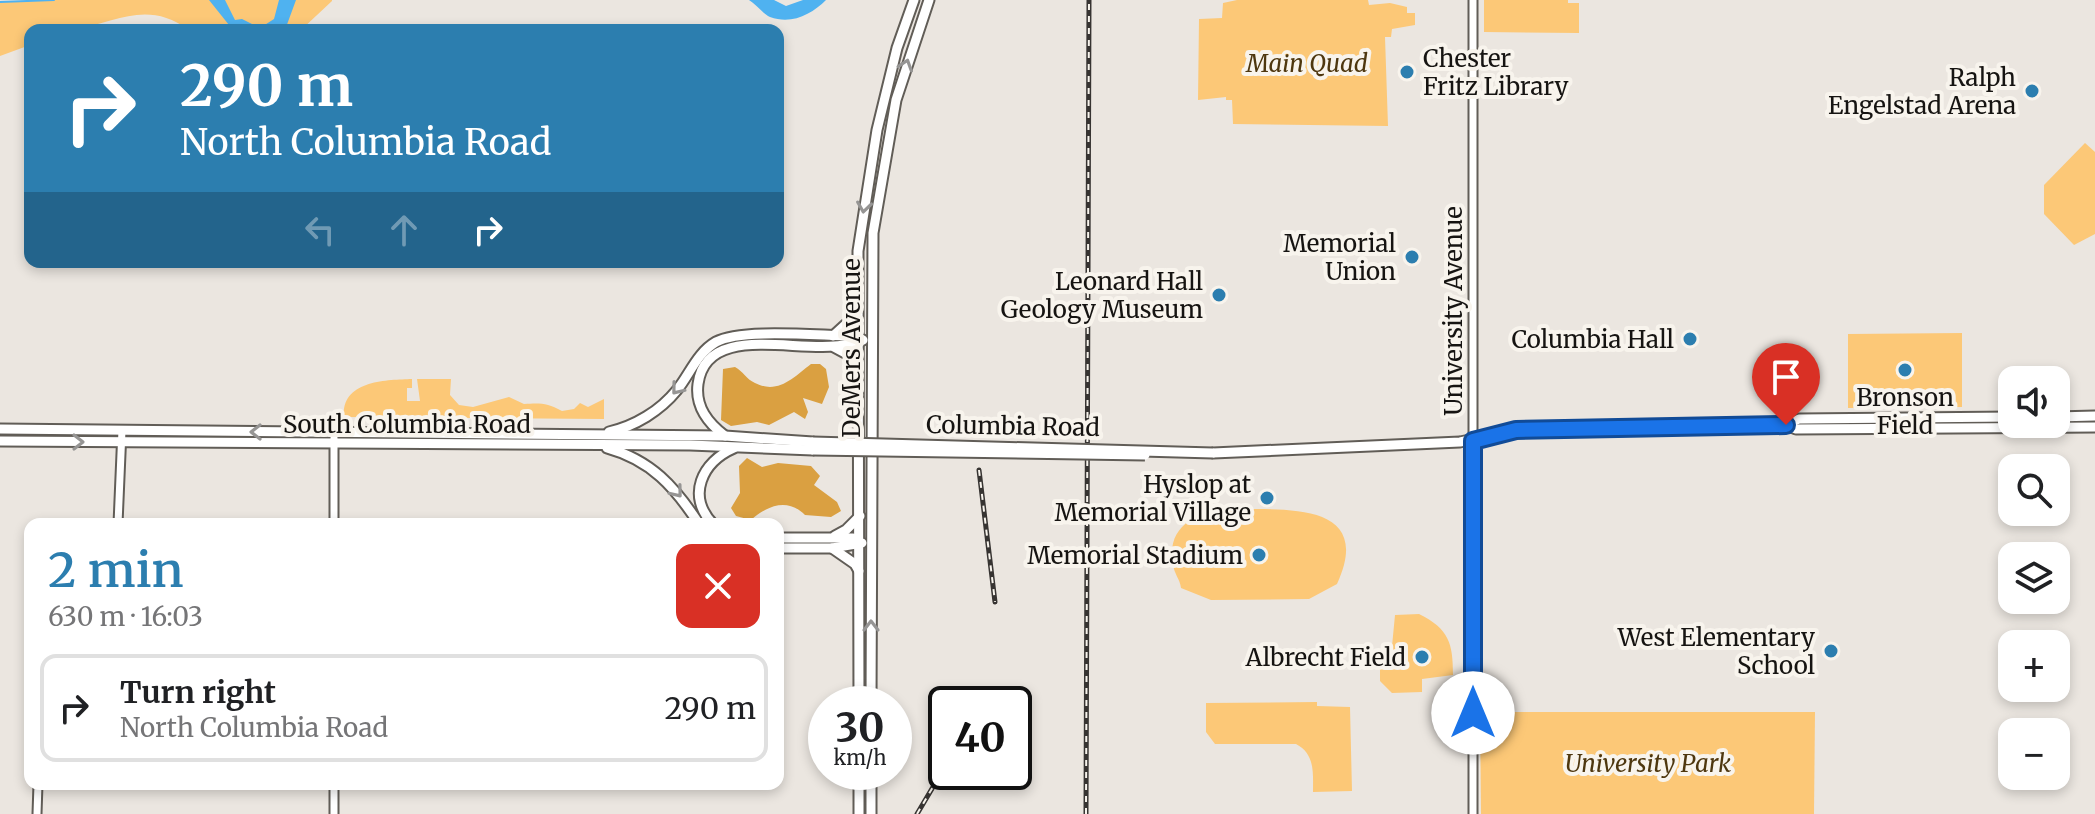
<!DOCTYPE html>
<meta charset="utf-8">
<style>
body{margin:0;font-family:Merriweather,serif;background:#f6f6f6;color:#202124;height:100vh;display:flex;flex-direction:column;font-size:30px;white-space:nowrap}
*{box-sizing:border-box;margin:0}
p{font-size:26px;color:#757577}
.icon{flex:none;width:44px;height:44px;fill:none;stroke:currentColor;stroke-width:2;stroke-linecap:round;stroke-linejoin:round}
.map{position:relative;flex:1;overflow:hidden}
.details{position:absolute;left:24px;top:518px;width:760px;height:272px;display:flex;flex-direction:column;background:#fff;border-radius:16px;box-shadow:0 4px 12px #0003}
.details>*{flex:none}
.top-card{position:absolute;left:24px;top:24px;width:760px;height:244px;border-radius:16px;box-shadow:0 4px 12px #0003;background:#2c7eaf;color:#fff;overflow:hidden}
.buttons{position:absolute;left:1998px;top:366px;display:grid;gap:16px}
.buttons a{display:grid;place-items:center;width:72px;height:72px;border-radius:16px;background:#fff;box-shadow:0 4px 12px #0003;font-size:40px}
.speed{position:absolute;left:808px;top:686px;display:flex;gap:16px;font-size:40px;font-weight:700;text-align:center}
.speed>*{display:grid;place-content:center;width:104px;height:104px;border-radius:50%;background:#fff;box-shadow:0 4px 12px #0003;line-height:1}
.speed small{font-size:20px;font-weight:400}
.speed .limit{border:4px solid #111;border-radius:12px;background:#fff;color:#111}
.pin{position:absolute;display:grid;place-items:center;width:68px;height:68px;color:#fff;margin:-82px -34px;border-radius:50% 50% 50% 0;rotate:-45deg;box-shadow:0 0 8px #0007}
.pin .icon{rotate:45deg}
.me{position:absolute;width:88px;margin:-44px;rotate:0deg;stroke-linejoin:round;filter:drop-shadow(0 0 6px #0008)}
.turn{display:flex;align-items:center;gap:28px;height:168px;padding:0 24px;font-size:36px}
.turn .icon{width:104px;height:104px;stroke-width:2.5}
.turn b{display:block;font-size:56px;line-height:68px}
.lanes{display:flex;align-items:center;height:76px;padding:0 24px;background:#0003;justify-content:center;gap:40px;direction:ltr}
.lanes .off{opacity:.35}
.round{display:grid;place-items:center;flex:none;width:84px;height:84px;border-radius:16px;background:#f6f6f6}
.headline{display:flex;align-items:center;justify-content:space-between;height:136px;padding:0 24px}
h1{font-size:48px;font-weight:600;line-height:60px;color:#2c7eaf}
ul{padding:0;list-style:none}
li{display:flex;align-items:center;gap:24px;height:108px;margin:0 16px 12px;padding:0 8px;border:4px solid #e0e0e0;border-radius:16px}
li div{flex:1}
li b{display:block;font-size:30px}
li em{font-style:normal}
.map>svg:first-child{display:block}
.green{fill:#fcc877}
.forest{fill:#daa041}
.water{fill:#4fb2f0}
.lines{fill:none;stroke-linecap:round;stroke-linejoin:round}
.stream{stroke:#4fb2f0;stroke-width:2}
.minor-casing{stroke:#615d57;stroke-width:11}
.major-casing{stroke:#615d57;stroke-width:13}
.minor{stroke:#fff;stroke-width:7}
.major{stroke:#fff;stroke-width:9}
.rail-casing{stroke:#373432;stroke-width:5}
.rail{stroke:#f8f4ed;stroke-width:2;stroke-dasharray:6;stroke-linecap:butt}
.major-bridge-casing{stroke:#615d57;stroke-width:13;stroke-linecap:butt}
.major-bridge{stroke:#fff;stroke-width:9}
.oneway{stroke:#969594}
.route-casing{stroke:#114b97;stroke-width:20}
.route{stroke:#1a73e8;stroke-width:14}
.poi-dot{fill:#2c7eaf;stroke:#f8f4ed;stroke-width:3}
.labels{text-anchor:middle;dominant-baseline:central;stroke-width:8;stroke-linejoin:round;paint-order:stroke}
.poi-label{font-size:24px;fill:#161412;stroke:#f8f4ed;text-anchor:end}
.park-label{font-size:24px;font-style:italic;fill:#4e370f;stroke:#f8f4ed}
.street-label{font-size:24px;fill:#161412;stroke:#f8f4ed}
</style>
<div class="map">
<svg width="2095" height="814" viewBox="0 0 2095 814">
<rect width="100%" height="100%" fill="#ebe6e0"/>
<g class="green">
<path d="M54,0H332V1L301,30H189C148,0 118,21 74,30C60,32 44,30 30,30V45L0,56V2Z"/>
<path d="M1237,0H1368L1369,5L1390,3L1407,7V13H1415V25L1392,29L1391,37H1385L1388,126L1233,124L1232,100H1226V97L1198,100L1199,19L1222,18L1223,3Z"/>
<path d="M1484,0H1568V3H1579V33L1484,32Z"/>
<path d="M2085,143L2095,152V234L2074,245L2044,214V185Z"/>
<path d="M1962,333V407L1848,408V334Z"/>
<path d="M412,379V388H407V401H420L417,379H451L450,395L459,405L473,407L509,397L524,404C541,403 547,403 562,411L574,409L580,403L588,407L604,399V419L344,417C341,380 387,380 412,379Z"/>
<path d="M1228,509C1280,510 1376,499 1337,584L1309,599L1211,600L1181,588C1180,579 1174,574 1173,564C1166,527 1195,512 1228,509Z"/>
<path d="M1419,614C1449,629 1453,643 1453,675L1422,679V692L1392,693L1380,681V667H1390L1395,615Z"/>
<path d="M1317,702V706L1350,707L1352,791L1313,792C1313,772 1315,754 1296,744H1215L1206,732V703Z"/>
<path d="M1480,712H1815L1814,814H1481Z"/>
</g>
<g class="forest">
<path d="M811,364H820L826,369L829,387L822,404L803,398L808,412L805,419L794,412L769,425L757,422L731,426L721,420L723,369L735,367C743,371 746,379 755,383C778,395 794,377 811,364Z"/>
<path d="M747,458L762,467L778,463L811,466L820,476L814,485L837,502L841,511L831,517L805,515C787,497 767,506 751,520L736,516L731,508L740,493L739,466Z"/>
</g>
<g class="water">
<path d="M209,0H225L235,20L242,19L260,28L274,19L279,0H296L285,30H233Z"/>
<path d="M749,0H774L786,6L803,0H826C812,14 792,25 770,17C763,14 756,4 749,0Z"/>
</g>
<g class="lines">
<path class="stream" d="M0,2L54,0"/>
<defs>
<g id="minor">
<path d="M334,438V524"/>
<path d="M118,524L122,430"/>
<path d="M37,814L38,784"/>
<path d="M334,814V784"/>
<path d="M1473,814V0"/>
</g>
<g id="major">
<path d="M833,336L857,314"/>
<path d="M834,347L847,354L857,369"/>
<path d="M2056,417L2095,416"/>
<path d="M1786,425L1799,419L2012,417"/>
<path d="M0,429L725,436L813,442"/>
<path d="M609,432C635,426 660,411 677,390C690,374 697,353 716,342C741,328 821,336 853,336L863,340"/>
<path d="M725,436C708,423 695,407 698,384C707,315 817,362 859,340"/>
<path d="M0,441L690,445L813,450"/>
<path d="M607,448C651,460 675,487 699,524"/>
<path d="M1213,453L1460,442L1516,430L1786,425L1796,429L2095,427"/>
<path d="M713,524C686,496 702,462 734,448"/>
<path d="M835,536L846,530L860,516"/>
<path d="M778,538H853L860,543"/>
<path d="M778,548H832L862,543"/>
<path d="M832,548L855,564L859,571"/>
<path d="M859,704L858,251L877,130L897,48L914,0"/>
<path d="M871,704L873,233L896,100L929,0"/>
<path d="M859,814V772"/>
<path d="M871,814V772"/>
</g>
</defs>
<use href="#minor" class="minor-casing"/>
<use href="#major" class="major-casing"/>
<use href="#minor" class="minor"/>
<use href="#major" class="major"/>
<defs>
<g id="rail">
<path d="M979,470L995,602"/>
<path d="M978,704L981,696"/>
<path d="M917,814L946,765"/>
<path d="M1086,814L1089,0"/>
</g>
</defs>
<use href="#rail" class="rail-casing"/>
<use href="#rail" class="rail"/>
<defs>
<g id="major-bridge">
<path d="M813,442L1213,453"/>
<path d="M813,450L1145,455"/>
</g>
</defs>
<use href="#major-bridge" class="major-bridge-casing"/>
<use href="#major-bridge" class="major-bridge"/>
</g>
<defs><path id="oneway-chevron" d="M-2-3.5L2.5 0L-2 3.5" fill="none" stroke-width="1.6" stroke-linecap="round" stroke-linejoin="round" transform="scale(2)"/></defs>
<g class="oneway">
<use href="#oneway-chevron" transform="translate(906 65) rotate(-72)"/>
<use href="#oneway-chevron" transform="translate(864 207) rotate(98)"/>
<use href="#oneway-chevron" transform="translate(677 389) rotate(129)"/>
<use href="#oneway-chevron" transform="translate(256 432) rotate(180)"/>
<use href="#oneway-chevron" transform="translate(78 442)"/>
<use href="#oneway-chevron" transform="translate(677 492) rotate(51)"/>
<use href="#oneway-chevron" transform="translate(871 626) rotate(-90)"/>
</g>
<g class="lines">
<defs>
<path id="route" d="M1473,713V441L1516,430L1786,425"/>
</defs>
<use href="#route" class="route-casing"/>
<use href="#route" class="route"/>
</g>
<g class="poi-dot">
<circle cx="1407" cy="72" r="8"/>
<circle cx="2032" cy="91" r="8"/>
<circle cx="1412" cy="257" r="8"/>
<circle cx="1219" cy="295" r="8"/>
<circle cx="1690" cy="339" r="8"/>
<circle cx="1905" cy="370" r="8"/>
<circle cx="1267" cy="498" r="8"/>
<circle cx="1259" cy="555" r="8"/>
<circle cx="1831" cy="651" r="8"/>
<circle cx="1422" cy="657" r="8"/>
</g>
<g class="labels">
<g class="poi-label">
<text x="1423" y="58" text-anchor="start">Chester<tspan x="1423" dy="28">Fritz Library</tspan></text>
<text x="2016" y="77">Ralph<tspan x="2016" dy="28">Engelstad Arena</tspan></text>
<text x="1396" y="243">Memorial<tspan x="1396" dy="28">Union</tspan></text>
<text x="1203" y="281">Leonard Hall<tspan x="1203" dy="28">Geology Museum</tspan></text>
<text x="1674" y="339">Columbia Hall</text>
<text x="1905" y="397" text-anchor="middle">Bronson<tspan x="1905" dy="28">Field</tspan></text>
<text x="1251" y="484">Hyslop at<tspan x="1251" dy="28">Memorial Village</tspan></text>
<text x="1243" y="555">Memorial Stadium</text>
<text x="1815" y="637">West Elementary<tspan x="1815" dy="28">School</tspan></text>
<text x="1406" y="657">Albrecht Field</text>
</g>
<g class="park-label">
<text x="1307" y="63">Main Quad</text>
<text x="1648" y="763">University Park</text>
</g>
<g class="street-label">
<text transform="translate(1453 311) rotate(-90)">University Avenue</text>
<text transform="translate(851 348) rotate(-90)">DeMers Avenue</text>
<text x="407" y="424">South Columbia Road</text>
<text transform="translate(1013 426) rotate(1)">Columbia Road</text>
</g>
</g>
</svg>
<div class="buttons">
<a><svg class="icon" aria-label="sound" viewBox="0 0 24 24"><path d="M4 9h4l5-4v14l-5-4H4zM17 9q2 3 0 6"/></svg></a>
<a><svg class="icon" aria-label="search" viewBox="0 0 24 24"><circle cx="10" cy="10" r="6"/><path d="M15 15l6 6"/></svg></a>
<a><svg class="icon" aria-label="layers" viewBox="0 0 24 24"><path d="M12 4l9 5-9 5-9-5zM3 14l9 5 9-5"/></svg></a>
<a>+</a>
<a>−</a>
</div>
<div class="speed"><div>30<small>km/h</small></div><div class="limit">40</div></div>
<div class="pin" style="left:1786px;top:425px;background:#d93025"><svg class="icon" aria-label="arrive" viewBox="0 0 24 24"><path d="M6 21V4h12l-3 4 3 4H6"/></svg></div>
<svg class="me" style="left:1473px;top:713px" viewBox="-20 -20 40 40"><circle r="19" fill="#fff"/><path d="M0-13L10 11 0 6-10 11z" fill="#1a73e8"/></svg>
<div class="top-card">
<div class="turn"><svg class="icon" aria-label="right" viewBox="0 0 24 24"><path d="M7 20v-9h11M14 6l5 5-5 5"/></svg><div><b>290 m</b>North Columbia Road</div></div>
<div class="lanes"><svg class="icon off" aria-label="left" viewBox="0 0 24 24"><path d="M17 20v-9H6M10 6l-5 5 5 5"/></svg><svg class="icon off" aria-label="ahead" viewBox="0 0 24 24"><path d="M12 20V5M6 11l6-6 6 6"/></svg><svg class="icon" aria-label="right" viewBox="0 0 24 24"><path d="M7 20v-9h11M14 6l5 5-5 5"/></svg></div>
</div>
<section class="details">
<div class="headline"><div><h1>2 min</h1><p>630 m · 16:03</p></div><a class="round" style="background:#d93025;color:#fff"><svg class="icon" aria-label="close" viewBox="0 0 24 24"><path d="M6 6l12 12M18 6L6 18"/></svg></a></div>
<ul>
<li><svg class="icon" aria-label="right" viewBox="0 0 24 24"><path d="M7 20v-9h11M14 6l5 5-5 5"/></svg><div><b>Turn right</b><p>North Columbia Road</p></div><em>290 m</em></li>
</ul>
</section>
</div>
